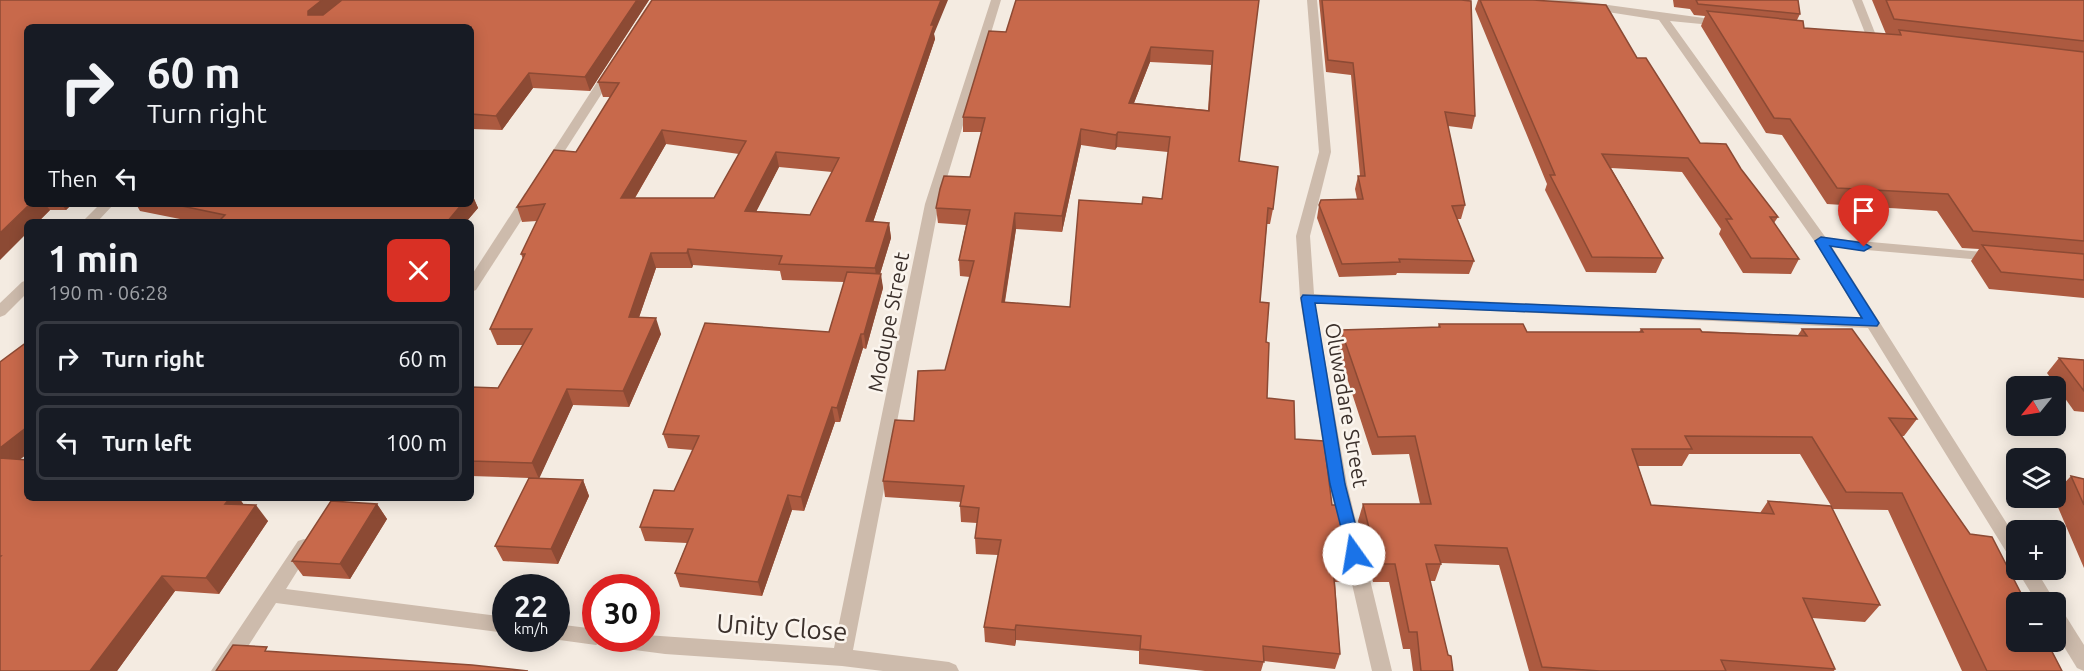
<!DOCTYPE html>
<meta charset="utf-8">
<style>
body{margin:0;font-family:Ubuntu,sans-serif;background:#242831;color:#f1f3f6;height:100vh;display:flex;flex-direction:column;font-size:22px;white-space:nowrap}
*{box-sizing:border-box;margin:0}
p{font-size:20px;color:#9ea1a6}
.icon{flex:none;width:33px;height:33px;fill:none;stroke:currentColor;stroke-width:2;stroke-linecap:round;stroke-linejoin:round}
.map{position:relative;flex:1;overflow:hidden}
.side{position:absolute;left:24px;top:219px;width:450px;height:282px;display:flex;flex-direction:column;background:#171b24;border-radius:9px;box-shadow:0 3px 15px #0003}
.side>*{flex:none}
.banner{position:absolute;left:24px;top:24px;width:450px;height:183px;border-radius:9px;box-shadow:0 3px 15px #0003;background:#171b24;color:#f1f3f6;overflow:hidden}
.needle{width:39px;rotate:240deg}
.tools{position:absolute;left:2006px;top:376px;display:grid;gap:12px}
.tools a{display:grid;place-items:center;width:60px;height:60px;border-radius:9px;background:#171b24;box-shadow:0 3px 15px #0003;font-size:30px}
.speed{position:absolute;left:492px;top:574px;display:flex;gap:12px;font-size:30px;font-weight:700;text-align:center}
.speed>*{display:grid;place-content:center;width:78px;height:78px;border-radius:50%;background:#171b24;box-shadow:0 3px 15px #0003;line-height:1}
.speed small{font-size:15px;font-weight:400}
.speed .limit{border:9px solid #d22;background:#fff;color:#111}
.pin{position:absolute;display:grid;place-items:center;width:51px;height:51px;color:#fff;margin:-62px -26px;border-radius:50% 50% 50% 0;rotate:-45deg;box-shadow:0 0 6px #0007}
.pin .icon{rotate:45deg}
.me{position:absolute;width:66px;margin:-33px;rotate:347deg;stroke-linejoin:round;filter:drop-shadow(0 0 4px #0008)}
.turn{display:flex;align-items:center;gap:21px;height:126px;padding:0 24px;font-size:27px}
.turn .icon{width:78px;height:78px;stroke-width:2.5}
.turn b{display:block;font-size:42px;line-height:51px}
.then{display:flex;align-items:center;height:57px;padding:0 24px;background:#0003;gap:12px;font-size:22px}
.round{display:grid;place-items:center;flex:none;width:63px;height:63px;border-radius:9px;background:#242831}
.overview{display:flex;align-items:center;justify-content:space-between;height:102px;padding:0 24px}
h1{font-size:36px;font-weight:700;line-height:45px}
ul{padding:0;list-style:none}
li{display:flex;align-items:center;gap:18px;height:75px;margin:0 12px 9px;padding:0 12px;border:3px solid #363941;border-radius:9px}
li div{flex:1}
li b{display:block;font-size:22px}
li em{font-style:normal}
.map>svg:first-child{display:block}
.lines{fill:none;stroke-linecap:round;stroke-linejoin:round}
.street{fill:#cdbbac;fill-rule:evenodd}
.wall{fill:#ac5a40;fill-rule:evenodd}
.shaded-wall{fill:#8c4a34}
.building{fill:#c8694b;stroke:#8c4a34;stroke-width:1.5;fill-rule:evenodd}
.route{fill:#1a73e8;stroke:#114b97;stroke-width:1.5}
.labels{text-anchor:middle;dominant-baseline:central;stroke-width:5;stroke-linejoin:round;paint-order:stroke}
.street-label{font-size:21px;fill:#3b302b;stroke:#fbf5ee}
.near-street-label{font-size:26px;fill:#3b302b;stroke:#fbf5ee}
</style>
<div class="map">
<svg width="2084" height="671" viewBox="0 0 2084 671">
<rect width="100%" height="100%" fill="#f4ebe1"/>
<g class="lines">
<g class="street">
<path d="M991,0H1001L939,204L853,650L949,662L956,665L959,671H883L842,666L665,654L612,647L605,645L604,641L596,645L552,639H556V624L596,629V639H646V635L834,648L925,204Z"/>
<path d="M1307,0H1317L1331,152L1310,236L1314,294L1861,318L1815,242L1659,20L1550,3L1545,0H1571L1726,21L1727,23L1722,26L1670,21L1826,238L1994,253L2001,257L1994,261L1832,247L2016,538V560L2010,558L1868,328L1315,303L1347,484L1392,671H1372L1329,484L1300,298L1296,236L1319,152Z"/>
<path d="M1852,0H1862L1877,38L1876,40L1872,41L1867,38Z"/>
<path d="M611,67L617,70L555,166L553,169H545L543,166L605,70Z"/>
<path d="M530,192L537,196L476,290L471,292V276L525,193Z"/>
<path d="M100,204H114L97,222H82Z"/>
<path d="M27,280V293L5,315L0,317V303L22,282Z"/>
<path d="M304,539L310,541L313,546L286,589L506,617V633L276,603L232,671H211L298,541Z"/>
<path d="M2017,570H2036L2056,603L2055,606V603H2037Z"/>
<path d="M2055,608L2062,610L2084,645V671L2077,668L2055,632Z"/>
</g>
</g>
<g class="wall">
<path d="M0,0H649L590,91L533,88L502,130L471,129V27H27V204H72L66,210H50L38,222H27Z"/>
<path d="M1259,0L1239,161L1273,209L1270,224H1267L1260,302L1266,342L1267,398L1295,439L1332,505L1354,566L1349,582H1335L1340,654L1335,669L1264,661L1261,671H1205L1139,664V651L1016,640L1015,646L985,642L984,627L998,555L976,554L975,538L977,523L961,522L960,506L961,502L885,497L883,481L914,421L945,370L970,277L960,276L959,260L966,225L938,223L936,208L970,177L982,132H963V117L1006,32ZM1150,62L1211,65L1208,110L1134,103ZM1081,145L1115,150L1117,147L1168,152L1162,199L1142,204L1070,307L1005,302L1016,229L1062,232Z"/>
<path d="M1319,0H1461L1475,116L1472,129L1448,126L1465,205L1461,219H1457L1474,261L1469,274L1397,273L1396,275L1339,277L1317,218L1319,205L1357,199L1355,189L1358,176H1360L1351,75L1326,72Z"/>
<path d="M1478,0H1533L1637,58L1700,143L1741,169L1778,217L1774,223L1799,259L1791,274L1743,273L1719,234L1721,229L1682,172L1611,168L1663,258L1656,273L1586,272L1545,190L1547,184L1475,9Z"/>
<path d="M1673,0H1798L1800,14L1797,20L1804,28L1886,34L1872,0H2084V298L1989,289L1971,261L1979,249L1962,248L1937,211L1827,204L1782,135L1766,133L1701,26L1705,16L1694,15L1690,9L1674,7Z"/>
<path d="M934,34L935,39L873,222L889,223L891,238L880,274L883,288L866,349L863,348L840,422H835L804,511L792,510L762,596L680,587L675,573L687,543L645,541L640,527L674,491L693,450L668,448L663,434L829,332L844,282L782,280L780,271L693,265L692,268H656L639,317L661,334L629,407L573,405L539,478L583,480L589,496L558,564L503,561L495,546L529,478L471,476V387L498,388L523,345H497L490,329L523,259L521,254L537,221L522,222L517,207L576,152L611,97H603L598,82ZM666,144L739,154L714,198H635ZM779,167L832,172L810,215L756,211Z"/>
<path d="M471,192L478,208L466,222H195L140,211L136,204H471Z"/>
<path d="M1439,324L1527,332H1639L1641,329L1798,335L1802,329L1917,419L1904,436H1901L2062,671H1962L1888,510L1833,509L1800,454H1689L1682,466H1638L1651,505L1760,513L1768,501L1880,605L1865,622L1812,618L1835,669L1834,671H1529L1499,565L1441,563V564L1435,581H1430L1448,655L1453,671H1413L1410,649H1403L1389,582H1373L1358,521L1363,504H1420L1409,454L1372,455L1337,347L1341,330L1438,327Z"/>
<path d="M2059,358L2084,360V412L2074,411L2047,373Z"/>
<path d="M0,362L27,454L20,459L27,498H239L244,505L268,521L219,594L175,591L117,671H0Z"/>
<path d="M2071,476L2084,479V568L2054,498H2055V493Z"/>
<path d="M377,504L387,519L350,579L303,576L292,561Z"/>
</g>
<g class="shaded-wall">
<path d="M322,0H345L315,25L308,15V11Z"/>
<path d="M637,0H649L590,91L585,77Z"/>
<path d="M941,0H948L934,34L935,39L868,237L866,221L931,25Z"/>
<path d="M1151,47L1150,62L1128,118L1129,103Z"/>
<path d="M529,73L533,88L502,130L496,116Z"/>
<path d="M1081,129V145L1062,232V216Z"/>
<path d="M662,130L666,144L626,213L621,198Z"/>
<path d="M1118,132L1117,147L1115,150L1116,135Z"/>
<path d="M776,152L779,167L749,226L745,211Z"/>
<path d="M471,192L478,208L466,222H447L462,204H471Z"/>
<path d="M30,204H45L50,210L38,222H27V233L0,260V233Z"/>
<path d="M61,204H72L66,210Z"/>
<path d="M1015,213L1016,229L1002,318V302Z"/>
<path d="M889,223L891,238L877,284L875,268Z"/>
<path d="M688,249L693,265L692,268L687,253Z"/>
<path d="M651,253L656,268L634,332L629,317Z"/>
<path d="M881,274L883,288L866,349L864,334Z"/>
<path d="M656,318L661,334L629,407L623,391Z"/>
<path d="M861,334L863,348L840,422L837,408Z"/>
<path d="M567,389L573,405L539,479L532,463Z"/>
<path d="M832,407L835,422L804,511L801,497Z"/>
<path d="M27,427V454L3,473L0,470V448Z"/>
<path d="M583,480L589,496L558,564L551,549Z"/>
<path d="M788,495L792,510L762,596L758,582Z"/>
<path d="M225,498H239L246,508L225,504Z"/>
<path d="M377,504L387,519L350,579L340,564Z"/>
<path d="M256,505L268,521L219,594L206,578Z"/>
<path d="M162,576L175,591L117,671H90Z"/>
<path d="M1016,625V640L1015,646V630Z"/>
</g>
<g class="building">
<path d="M0,0H322L308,11V15H323L342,0H637L585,77L529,73L496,116L471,114V27H27V204H30L0,233Z"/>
<path d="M652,0H941L931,25H934L866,221L889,223L875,268L779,264L782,256L688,249L687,253H651L629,317L656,318L623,391L567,389L532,463L471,461V387L498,388L532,329H490L525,254H521L545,204L517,207L554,150L576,152L619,83L598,82ZM662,130L746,141L714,198H621ZM776,152L839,158L810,215L745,211Z"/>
<path d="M1016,0H1259L1239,161L1278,167L1273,209L1268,208L1260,302L1269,303L1266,342L1269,343L1267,398L1294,401L1295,439L1324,441L1332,505H1340L1354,566H1333L1340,654L1263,646L1264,662L1140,649L1141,636L1016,625L1015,630L984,627L1001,540L975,538L979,508L960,506L964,486L883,481L895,420L914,421L918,371L945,370L974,261L959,260L970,210L936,208L940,189L944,176L970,177L985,118L963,117L989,31L1006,32ZM1151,47L1213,51L1209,111L1129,103ZM1081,129L1116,135L1118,132L1170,137L1162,199L1143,197L1142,204L1079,200L1070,307L1002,302L1015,213L1062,216Z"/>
<path d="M1322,0H1461L1471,1L1475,116L1445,112L1465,205L1452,206L1474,261L1399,259L1400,262L1342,264L1319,205L1321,200L1363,199L1358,176H1365L1353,63L1328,60Z"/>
<path d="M1480,0H1533L1606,5L1637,58H1646L1700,143L1726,144L1741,169L1778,217H1770L1799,259L1751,258L1726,219H1732L1688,158L1602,154L1663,258L1592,257L1550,175H1555Z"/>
<path d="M1696,0H1798L1800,14L1698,4Z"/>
<path d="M1886,0H2084V41L1894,19Z"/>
<path d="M1707,11L1803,21L1804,28L1901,35L1899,30L2084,52V241L1973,231L1948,194L1837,188L1790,119L1774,118Z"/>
<path d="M172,204H462L447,222H218L225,215Z"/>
<path d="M1982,245L2084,254V280L2001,272Z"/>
<path d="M847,272L881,274L864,334H861L837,408L832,407L801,497L788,495L758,582L675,573L693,529L640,527L654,490L674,491L699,436L663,434L705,323L829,332Z"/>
<path d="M1439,324H1523L1527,332H1643L1641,329H1700L1702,332L1807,336L1802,329H1852L1917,419L1889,418L1970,534L1992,537L2026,603H2016V642H2047L2062,671H1987L1902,493L1846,492L1812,437L1685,436L1692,449H1632L1651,505L1774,514L1768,501L1831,506L1880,605L1803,598L1835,669L1721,660L1726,671H1600L1542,667L1507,548L1435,545L1441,564H1426L1448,655L1451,656L1453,671H1421L1417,632H1409L1395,564H1378L1363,504H1431L1415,436L1378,437L1341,330L1440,327Z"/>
<path d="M27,342V427L0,448V362Z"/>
<path d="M2059,358L2084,360V391Z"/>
<path d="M0,458L27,460V498H230L225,504L256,505L206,578L162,576L90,671H0V557L1,556H0Z"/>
<path d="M2071,476L2084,479V505Z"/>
<path d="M529,478L583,480L551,549L495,546Z"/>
<path d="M331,501L377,504L340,564L292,561Z"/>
<path d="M233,645L267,647L265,651L472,665L528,671H216Z"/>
</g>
<path class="route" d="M1821,237L1864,243L1871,247L1864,251L1830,246L1879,323L1877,326L1315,303L1345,484L1363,554L1360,559L1354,561L1349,559L1330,484L1301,298L1303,295L1862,318L1815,241Z"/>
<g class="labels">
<g class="street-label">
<text transform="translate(888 322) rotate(-79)">Modupe Street</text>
<text transform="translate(1347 405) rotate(80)">Oluwadare Street</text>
</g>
<g class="near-street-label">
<text transform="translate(782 627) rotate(4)">Unity Close</text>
</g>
</g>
</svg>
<div class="tools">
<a><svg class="needle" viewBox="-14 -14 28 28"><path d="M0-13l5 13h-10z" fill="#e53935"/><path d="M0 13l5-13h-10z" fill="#9ea1a6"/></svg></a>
<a><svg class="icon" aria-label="layers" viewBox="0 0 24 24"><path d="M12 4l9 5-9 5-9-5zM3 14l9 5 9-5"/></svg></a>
<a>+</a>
<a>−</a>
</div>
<div class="speed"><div>22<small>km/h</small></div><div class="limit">30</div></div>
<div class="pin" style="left:1864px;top:247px;background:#d93025"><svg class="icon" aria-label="arrive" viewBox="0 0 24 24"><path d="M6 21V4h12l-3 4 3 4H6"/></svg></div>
<svg class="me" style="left:1354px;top:554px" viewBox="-20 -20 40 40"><circle r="19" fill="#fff"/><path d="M0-13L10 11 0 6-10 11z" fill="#1a73e8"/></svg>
<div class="banner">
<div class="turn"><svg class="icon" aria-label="right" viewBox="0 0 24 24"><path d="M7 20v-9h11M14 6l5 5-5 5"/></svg><div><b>60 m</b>Turn right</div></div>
<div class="then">Then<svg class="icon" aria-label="left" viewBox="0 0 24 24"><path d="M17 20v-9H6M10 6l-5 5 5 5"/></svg></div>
</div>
<section class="side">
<div class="overview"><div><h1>1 min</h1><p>190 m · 06:28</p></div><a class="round" style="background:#d93025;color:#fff"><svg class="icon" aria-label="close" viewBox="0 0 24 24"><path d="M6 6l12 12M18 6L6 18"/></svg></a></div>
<ul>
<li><svg class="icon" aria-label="right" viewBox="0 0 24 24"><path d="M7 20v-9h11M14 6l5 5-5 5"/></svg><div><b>Turn right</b></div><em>60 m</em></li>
<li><svg class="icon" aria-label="left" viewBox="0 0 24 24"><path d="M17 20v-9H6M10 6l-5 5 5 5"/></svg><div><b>Turn left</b></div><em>100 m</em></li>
</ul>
</section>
</div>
